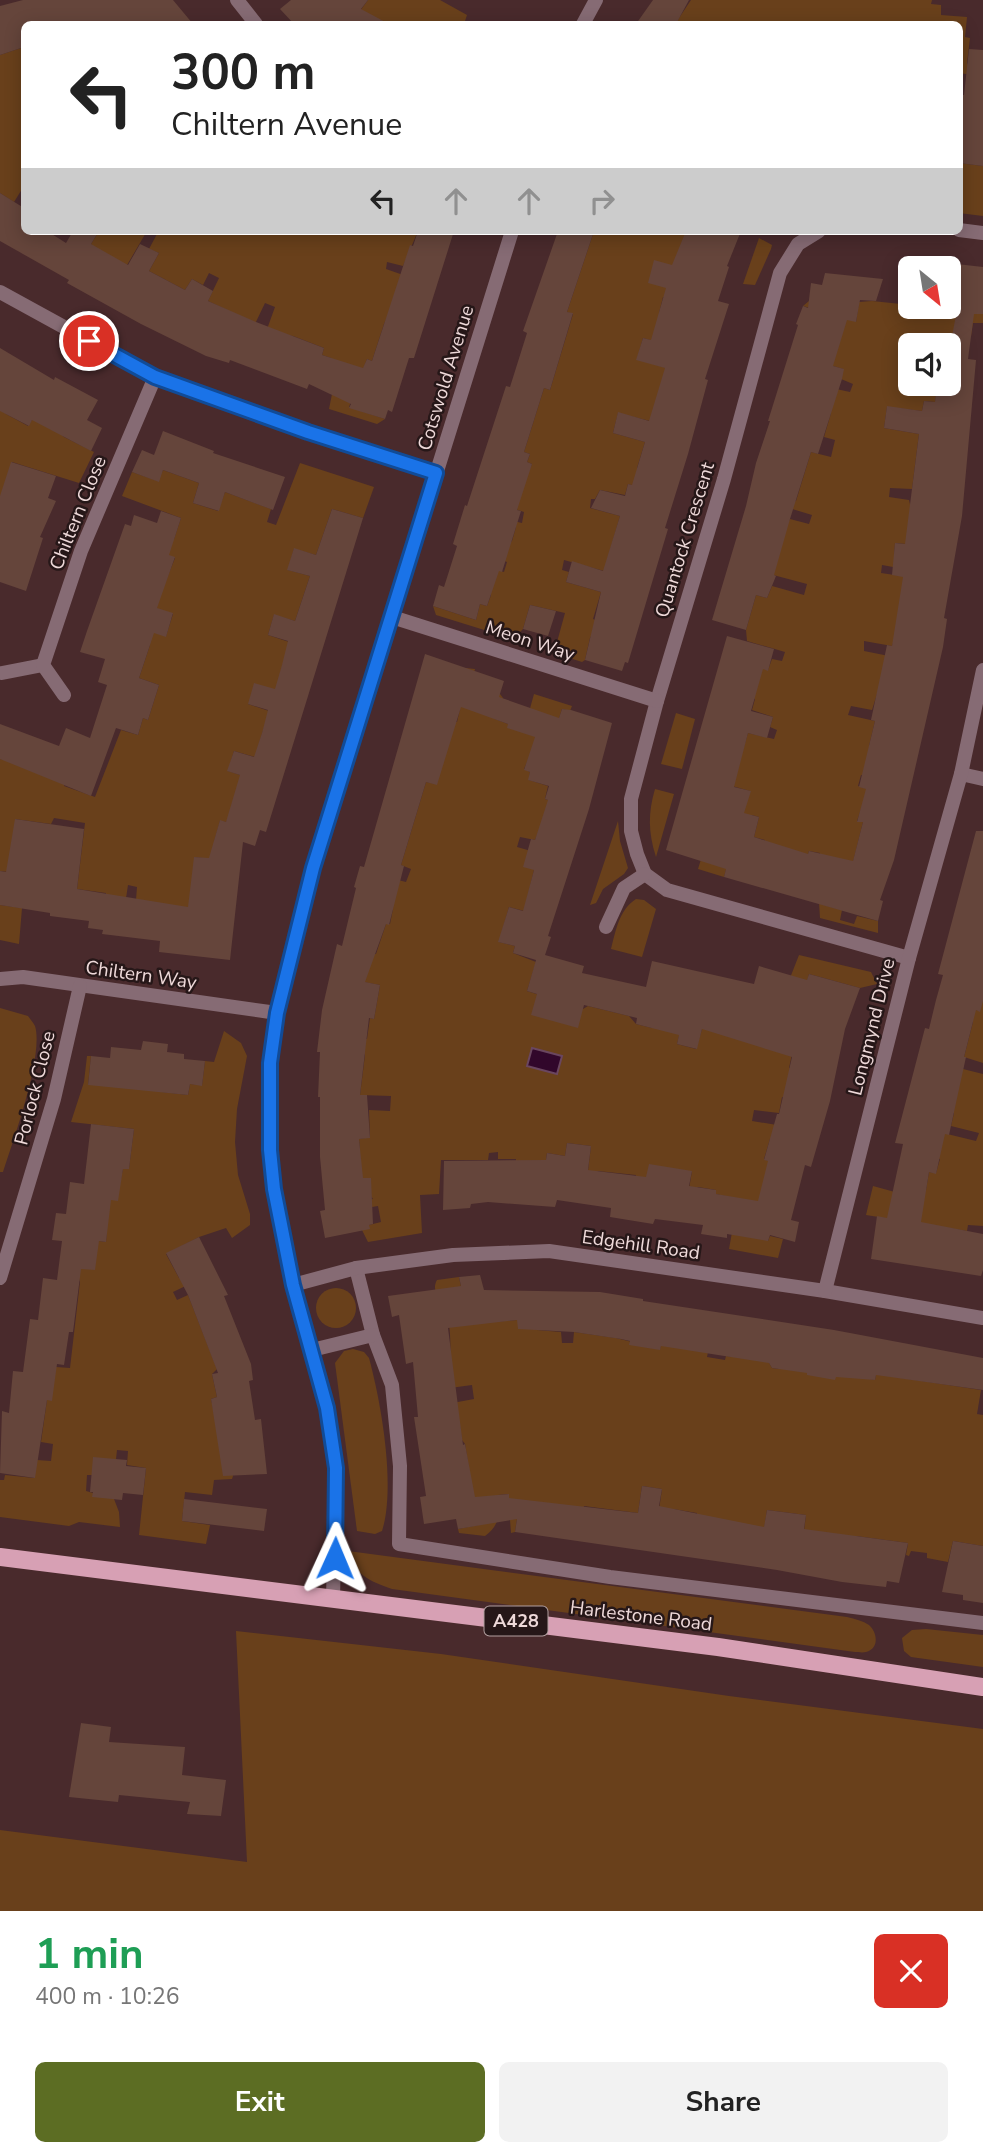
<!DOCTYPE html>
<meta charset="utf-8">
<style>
body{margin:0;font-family:"Nunito Sans",sans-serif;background:#f2f2f2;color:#222;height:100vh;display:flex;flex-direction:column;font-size:26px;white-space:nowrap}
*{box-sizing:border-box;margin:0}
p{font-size:23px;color:#767676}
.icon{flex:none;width:38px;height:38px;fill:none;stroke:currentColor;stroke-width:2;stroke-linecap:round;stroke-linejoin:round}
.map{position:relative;height:1911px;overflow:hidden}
.panel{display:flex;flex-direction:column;background:#fff;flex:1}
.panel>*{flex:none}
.banner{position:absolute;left:21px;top:21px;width:942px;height:214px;border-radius:10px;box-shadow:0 4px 18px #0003;background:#fff;color:#222;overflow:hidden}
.needle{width:46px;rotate:150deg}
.controls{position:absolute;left:898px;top:256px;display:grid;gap:14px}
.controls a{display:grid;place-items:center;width:63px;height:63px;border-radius:10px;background:#fff;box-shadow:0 4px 18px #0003;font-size:35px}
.pin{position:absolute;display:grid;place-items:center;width:60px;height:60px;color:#fff;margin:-30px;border:4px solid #fff;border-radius:50%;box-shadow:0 2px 7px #0007}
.me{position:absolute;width:77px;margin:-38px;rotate:1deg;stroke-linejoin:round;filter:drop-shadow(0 0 5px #0008)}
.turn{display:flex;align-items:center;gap:24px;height:147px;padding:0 35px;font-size:32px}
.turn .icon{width:91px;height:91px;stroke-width:2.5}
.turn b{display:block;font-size:49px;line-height:60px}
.lanes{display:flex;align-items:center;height:66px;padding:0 35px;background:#0003;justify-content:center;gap:35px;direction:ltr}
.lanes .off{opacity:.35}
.round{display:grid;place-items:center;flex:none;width:74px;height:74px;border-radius:10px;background:#f2f2f2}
.summary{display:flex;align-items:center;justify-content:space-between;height:119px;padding:0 35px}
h1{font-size:42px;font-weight:700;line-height:52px;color:#1e9e55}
.cta{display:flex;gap:14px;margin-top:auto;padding:14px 35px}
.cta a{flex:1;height:80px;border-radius:10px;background:#5c6d23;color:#fff;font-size:28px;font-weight:700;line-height:80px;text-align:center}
.cta a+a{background:#f2f2f2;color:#222}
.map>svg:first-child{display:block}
.green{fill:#69401b}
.water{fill:#31072b;stroke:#6a465f;stroke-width:2}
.building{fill:#65453b}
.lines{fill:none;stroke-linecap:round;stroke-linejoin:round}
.street{stroke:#866b74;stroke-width:14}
.primary{stroke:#d7a0b4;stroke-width:18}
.route-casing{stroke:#114b97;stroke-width:18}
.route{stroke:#1a73e8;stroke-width:12}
.labels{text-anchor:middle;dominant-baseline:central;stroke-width:5;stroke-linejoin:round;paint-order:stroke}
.shield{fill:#261718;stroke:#b29f9f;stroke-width:2}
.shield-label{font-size:18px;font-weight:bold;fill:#eed9d9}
.street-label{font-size:19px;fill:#eed9d9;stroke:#261718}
</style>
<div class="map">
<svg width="983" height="1911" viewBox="0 0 983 1911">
<rect width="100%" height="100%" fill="#492a2c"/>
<g class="green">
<path d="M368,0H440L467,15L464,24H370L371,22L357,15Z"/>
<path d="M691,0H932L931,4L941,5V15L967,17L965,37L970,38L967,63L973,75L959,73V24H675Z"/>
<path d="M24,47V186L14,202L0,193V55Z"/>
<path d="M959,163L983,166V216L959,213Z"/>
<path d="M99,231H147L120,277L91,244Z"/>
<path d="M151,231H418L403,266L387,262L386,269L406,276L384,324L372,361L367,359L349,407L385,419L377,424L329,409L332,394L331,358L322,355L324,348L293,336L266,332L275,307L265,303L253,328L225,309L208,301L219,278L209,273L203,285L192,279L185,290L149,271L159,253L149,249L157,234Z"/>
<path d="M594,231H686L674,290L678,300L663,297L659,313L685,321L664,344L643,338L637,359L673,370L650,421L618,413L613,433L645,442L637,468L639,487L628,484L625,495L600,490L595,499H591L590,508L620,516L604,571L564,560L562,570L569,572L566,582L601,592L593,619L600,622L590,638L585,660L582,662L554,653L565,613L530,605L523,629L513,639L436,615L433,606L476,620L480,604L487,606L491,595V568L504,572L507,562L493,557L512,541L516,527L503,523L505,519L522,523L524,512L512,508L532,464L527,462L530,454L524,452L544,388L550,390L573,314L567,312Z"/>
<path d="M759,238L772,245L771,249L755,285L743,284Z"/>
<path d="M952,299L967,313L983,314V323H973L971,336L953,334L949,357L948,345H910V383H938L935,402L924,401L922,411L887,407L884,428L919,434L912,489L890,488L889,497L909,500L911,509L906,544L895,543L894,558L904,560V569L882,565L881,573L915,578L892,646L864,641V651L889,656L872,710L851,706L848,715L875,721L869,746L873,777L861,775L858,786L868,789L857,821L863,822L846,890L824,905L842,910L840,920L854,924L857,916L878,921V933L820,918L817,871L820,853L809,851L805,866L763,851L765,840L754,837L759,817L752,815L730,855L724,877L698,869L702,856L750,791L732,786L748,733L774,739L777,730L770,727L773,717L752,710L755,699L746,696L755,667L768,670L772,659L782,661L785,652L747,641L746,630L756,595L767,598L772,586L804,595L807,584L762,572L790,519L809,524L812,515L779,505L796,501L811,452L831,457L835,440L824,437L831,413L821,410L827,387L850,392L853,384L841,379L843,369L833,366L823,312L803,306L809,301L841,306L856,322L859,302L872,301L950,309Z"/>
<path d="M0,399L6,414L28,426L37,412L64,437L94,452L79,483L12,462L0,502Z"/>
<path d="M300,463L374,487L363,518L332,509L316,555L294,549L288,570L310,576L295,621L274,615L268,635L289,642L276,690L248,704L269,711L255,757L234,751L228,771L249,778L226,822L220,821L214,842L227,861L194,857L206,915L136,900L137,887L128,885L123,918L105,914L106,893L77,889L85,823L54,818L51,824L15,819L27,874L0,871V759L69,773L64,786L95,797L121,730L138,735L143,718L148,720L159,685L139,678L150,645L144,629L166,636L173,614L155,608L175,558L161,553L174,539L181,518L122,496L132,472L158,481L163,470L199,483L193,503L218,511L225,492L271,509L267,522L276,525Z"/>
<path d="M465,668L475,669L471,685L500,694L503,698L495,719L508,724L529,712L534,694L572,706L570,711L562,709L556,728L528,760L524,769L530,772L529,780L548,786L545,799L551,801L535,840L520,837L517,847L531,851L534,870L524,911L509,907L499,942L515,946L513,953L536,962L527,991L583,1009L588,1006L629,1016L636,1024L652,1028L687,1004L677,1044L696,1049L703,1026L792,1054L789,1068L797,1071L791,1099L782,1097L779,1113L754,1110L752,1121L783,1126L778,1141L770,1139L764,1159L768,1161V1241L770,1236L783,1239L778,1258L729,1249L738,1199L716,1194V1190L698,1187L688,1195L692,1171L642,1196L633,1195L636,1175L598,1171L587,1179L591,1146L567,1143L565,1156L547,1153L544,1172L516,1170V1159H498V1152L489,1153L488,1160H441L439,1194L420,1195L422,1233L368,1242L362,1230L369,1225L381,1222L378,1206L366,1208V1200L373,1199L359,1178L353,1149H360L359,1139L370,1137L369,1110L390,1111L391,1096L360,1095L365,1055L355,1038L367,1039L370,1018L374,1019L380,985L363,982L372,954H376L386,924H390L393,909L394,879L406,882L411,869L401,865L426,782L436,784L445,719L457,722L460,709L448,705Z"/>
<path d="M676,713L695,719L682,769L661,764Z"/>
<path d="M655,789L674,794L656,857C648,832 648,813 655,789Z"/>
<path d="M618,821L620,841L628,868L624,874L603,889L596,903L590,905Z"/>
<path d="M636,899L644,900L656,909L642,957L611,949C616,930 619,910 636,899Z"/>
<path d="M0,905L22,908L19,944L0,940Z"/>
<path d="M799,955L871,972L877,984L860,988L809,974L805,990L790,978Z"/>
<path d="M983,981V1063L964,1057L973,1022L964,1007L980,1011Z"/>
<path d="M0,1008L28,1016C30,1019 33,1022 35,1026C44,1055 13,1141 3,1172H0Z"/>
<path d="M224,1031L241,1043L247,1056L237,1109L235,1142L238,1175L250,1214V1225L232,1238L226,1228L199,1237L166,1254L179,1278L199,1269L200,1279L173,1292L177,1300L188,1295L217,1369L212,1374L217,1397L211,1399L217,1427L228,1445L233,1476L232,1479L214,1480L212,1495L185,1492L182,1521L210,1525L206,1544L139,1535L146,1468L127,1465L128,1451L117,1450L116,1459L92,1475H87L86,1491L114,1499L119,1512L120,1527L79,1522L69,1526L0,1517V1480H4L5,1475L34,1478L37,1460L51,1461L53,1444L41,1442L47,1400H51L56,1367L70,1368L80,1282L77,1272L99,1241L106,1242L107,1229L77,1225L119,1188L123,1169L129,1168L134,1129L71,1122L84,1082L87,1056H91L88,1085L164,1070L162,1092L188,1095L190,1084L202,1085L205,1061L214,1062Z"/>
<path d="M963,1069L983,1074V1226L968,1225L967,1231L866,1215L873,1186L913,1197L926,1190L929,1172L936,1173L940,1159L934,1157L939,1132L976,1141L979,1133L951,1126L954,1113L939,1109Z"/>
<path d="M459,1277L469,1324L517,1320L537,1330L561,1332L562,1343H573L574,1332L616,1338L660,1349L661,1345L708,1352L707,1357L725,1360L726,1356L768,1361L772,1368L779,1369L786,1363L875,1380L876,1374L981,1390L977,1414L983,1415V1546L953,1541L948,1562L927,1558V1553L911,1551L909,1556L906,1555L908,1543L856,1536L802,1547L806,1515L767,1510L762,1543L697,1516V1513L673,1509L671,1517L659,1510L662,1489L642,1486L638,1513L584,1506L580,1537L520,1500L515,1532L511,1533L508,1494L498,1495C499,1514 501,1524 485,1536L459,1533L458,1529L478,1525L465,1444L462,1440L460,1426L447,1404L474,1399L472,1385L450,1388C449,1367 453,1335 447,1315C443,1303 430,1292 437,1280Z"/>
<circle cx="336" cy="1308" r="20"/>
<path d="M353,1349L364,1352L369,1358C381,1402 396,1487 382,1531L375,1534L357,1531L335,1363L344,1351Z"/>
<path d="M348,1551L847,1617C855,1619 863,1621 869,1625C877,1632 880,1648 866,1652C862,1653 858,1652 855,1652L392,1589C369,1581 355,1575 348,1551Z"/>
<path d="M926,1629L983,1635V1667L911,1657L904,1651L902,1638L912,1630Z"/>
<path d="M236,1631L441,1654L729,1696L983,1729V1911H0V1830L247,1862Z"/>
</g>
<path class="water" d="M532,1048L562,1056L557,1074L527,1066Z"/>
<g class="building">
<path d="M23,0H173L193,24H24V47L0,55V6Z"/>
<path d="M291,0H368L361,9L389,24H294L280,9Z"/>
<path d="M653,0H689L676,24H636Z"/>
<path d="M969,49L983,50V166L959,163V95H964Z"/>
<path d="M0,193L24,208V231H47L66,243L73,231H99L91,244L128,265L140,244L159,253L149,271L185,290L192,279L213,291L208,301L256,322L324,348L322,355L363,368L367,359L372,361L410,245L413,246L418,231H454L414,358H409L392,412L388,410L385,419L349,408L351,404L309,384L307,389L230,360L229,363L206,356L141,324L67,283L69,280L0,241Z"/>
<path d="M558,231H594L567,312L573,313L550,390L544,388L524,452L530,454L527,462L532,464L517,510L521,511L502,572L499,571L487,606L480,604L476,620L433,606L439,585L444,587L457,546L453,544L465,505L467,506L506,386L510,387L527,333L523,331Z"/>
<path d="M686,231H741L727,266L729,267L718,301L729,304L705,379L708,380L688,454L665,528L668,529L628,663L625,662L622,671L585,660L601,592L566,582L572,561L603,571L620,516L591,508L600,490L625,496L628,484L632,485L645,442L613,433L618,412L649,421L665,368L636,360L643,338L651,340L666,288L648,283L654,260L672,265Z"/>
<path d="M948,263L983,267V314H974L968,359L976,360L962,516L944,618L947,619L943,647L894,860L880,900L883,901L878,921L724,877L726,869L666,850L727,636L774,649L768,671L763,669L751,711L773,717L767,738L748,733L734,787L751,791L744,813L759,817L754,837L808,854L809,851L853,861L863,822H857L866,789L859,787L875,721L871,720L887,645L892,646L903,577L892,575L895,543L905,544L919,434L884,428L887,406L922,411L924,401L935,402L937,383H948V357L957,310L948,309Z"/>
<path d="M825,273L883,279L876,301L860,300L856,322L847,320L833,366L844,369L842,379L818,454L811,452L790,519L774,575L776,576L767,598L756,595L746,630L712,620L746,506L756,463L770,421H768L798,325L796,324L803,306L808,308L811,283L822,285Z"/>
<path d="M0,348L54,380L55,377L98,400L87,420L102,428L91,451L32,420L29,426L0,411Z"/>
<path d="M163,431L214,451L213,453L285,477L273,510L225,492L219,511L193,503L199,483L163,470L159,482L132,472L142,450L154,455Z"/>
<path d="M11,462L56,476L48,498L56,501L40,537L43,538L26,591L0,582V496Z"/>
<path d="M332,509L363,518L266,832L260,830L255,846L243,842L230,960L159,952L160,941L102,934L103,930L88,928L89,921L50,916V913L0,905V871L6,872L15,819L84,829L77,889L188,907L194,857L209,858L220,820L226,822L240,775L227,771L234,751L254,757L262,733L268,710L248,704L254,683L275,689L282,665L288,641L268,635L274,614L295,621L310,576L287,570L294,548L316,555Z"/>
<path d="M161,511L181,518L169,555L175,557L157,608L173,613L166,637L154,633L139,678L159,685L148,720L143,718L138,735L116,728L91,796L0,759V724L59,746L66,728L90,738L107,685L98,682L105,659L80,652L87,631L125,524L131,526L134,515L157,523Z"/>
<path d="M530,605L556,611L548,636L523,629Z"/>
<path d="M425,654L504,681L499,697L559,718L562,709L571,710L612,723L589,809L548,936L551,937L545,955L584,966L582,973L646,987L652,961L754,984L759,966L807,980L809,974L860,988L845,1029L830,1101L811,1167L805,1165L791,1220L799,1222L795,1242L770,1235L768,1241L727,1234V1238L701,1234L703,1225L655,1219L653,1224L610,1217L611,1208L557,1200L555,1207L488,1202L471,1204L470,1208L443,1210L444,1161L546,1160L547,1153L565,1156L567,1143L591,1146L588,1170L646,1177L649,1164L692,1171L689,1186L716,1190V1194L758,1201L768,1161L764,1160L777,1114H779L792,1057L702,1029L697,1049L677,1044L679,1035L636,1024L637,1018L584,1005L578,1028L531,1015L537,994L527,991L536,960L513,953L515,946L498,942L509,907L523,911L534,870L523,867L531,839L535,840L548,800L545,799L549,786L528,780L530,772L524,770L535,737L507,728L508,724L461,707L437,785L426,782L401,865L404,866L389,925L386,924L365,982L380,985L374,1019L369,1018L360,1095H367L370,1138L359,1139L363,1178H371L373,1224L369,1225L370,1229L325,1238L320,1211L325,1210L320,1157V1097H318L320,1052H317L322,1010L337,944L342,946L356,888L354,887L360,866L364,867Z"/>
<path d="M976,831H983V1001L980,1012L976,1010L964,1057H966L949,1135L945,1134L936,1174L929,1172L921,1222L983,1234V1270L981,1276L871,1259L877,1216L887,1218L903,1144L895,1143L925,1028L929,1029L936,1000L943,975L938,974Z"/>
<path d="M143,1041L168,1044L167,1052L184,1054V1059L205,1061L202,1086L190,1084L188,1095L88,1085L91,1056L110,1058L111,1047L141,1050Z"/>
<path d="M91,1124L134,1129L129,1169H123L118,1201L111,1200L106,1242L99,1241L95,1270L81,1269L73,1332H69L64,1365L57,1364L52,1401L47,1400L35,1478L0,1473L2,1411L9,1413L13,1371L23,1372L30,1319L38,1320L43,1278L57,1280L62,1241L52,1240L56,1213L66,1214L70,1182L84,1184Z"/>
<path d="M199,1237L228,1295L224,1296L251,1364L253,1380L249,1381L255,1420L261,1419L267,1474L223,1476L211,1399L217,1397L212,1374L218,1373L188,1295L166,1253Z"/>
<path d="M480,1275L484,1290L600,1292L643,1299V1301L834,1330L983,1358V1390L876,1375L875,1380L836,1377L835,1380L807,1375V1373L772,1368L769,1363L661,1346L660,1350L629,1345L630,1341L621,1339L574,1332L518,1329L517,1320L448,1328L463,1445L465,1444L475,1497L509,1494V1498L638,1513L642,1486L662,1489L659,1506L764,1527L767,1510L806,1515L804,1529L908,1543L899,1583L887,1581L886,1587L842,1582L777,1570L515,1532L517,1519L458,1529L456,1519L424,1524L420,1497L426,1496L414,1417H418L413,1362L406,1364L399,1315L392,1317L388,1296L461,1286L459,1277Z"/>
<path d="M93,1457L127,1460L126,1466L146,1468L143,1495L123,1493L122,1500L92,1497L93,1492H90Z"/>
<path d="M184,1499L267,1509L264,1531L182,1521Z"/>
<path d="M953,1541L983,1546V1603L963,1600V1595L942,1592Z"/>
<path d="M81,1723L111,1727L109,1742L185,1747L182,1775L226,1780L221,1816L187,1814L190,1802L119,1795L118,1802L69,1797Z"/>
</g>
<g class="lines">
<g class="street">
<path d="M237,0L256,24"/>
<path d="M583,24L596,0"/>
<path d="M959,230L983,233"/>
<path d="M819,231L798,244L780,273L724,479L657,701L631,799V831L637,854L645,874L667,890L909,958"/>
<path d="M0,292L155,377L308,432L436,473"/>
<path d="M392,617L657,701"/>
<path d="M2,673L43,665"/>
<path d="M64,695L43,665L81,551L155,377"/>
<path d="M961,774L983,779"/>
<path d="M606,927L624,888L645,874"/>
<path d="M0,979L23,977L277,1013"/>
<path d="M356,1268L373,1335L392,1385L400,1466L399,1544L610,1577L983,1623"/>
<path d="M0,1278L54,1099L80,986"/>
<path d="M293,1285L356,1268L453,1255L549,1251L825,1291L983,1318"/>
<path d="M825,1291L909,958L961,774L983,670"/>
<path d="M312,1350L373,1335"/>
<path d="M333,1598L336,1468L327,1408L293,1285L274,1189L270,1150V1063L277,1013L313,868L512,231"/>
</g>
<path class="primary" d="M0,1557L718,1647L983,1687"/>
</g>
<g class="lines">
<defs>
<path id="route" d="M89,341L155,377L308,432L436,473L313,868L277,1013L270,1063V1150L274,1189L293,1285L327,1408L336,1468L335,1558"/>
</defs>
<use href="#route" class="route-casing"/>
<use href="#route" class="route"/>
</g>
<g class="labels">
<rect class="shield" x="484.5" y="1606.5" width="63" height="29" rx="5"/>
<g class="shield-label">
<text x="516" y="1621">A428</text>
</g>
<g class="street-label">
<text transform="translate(446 378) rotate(-73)">Cotswold Avenue</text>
<text transform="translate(78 513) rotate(-68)">Chiltern Close</text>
<text transform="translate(685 540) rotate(-73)">Quantock Crescent</text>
<text transform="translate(530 641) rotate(18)">Meon Way</text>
<text transform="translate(141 975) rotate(8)">Chiltern Way</text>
<text transform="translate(872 1027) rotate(-76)">Longmynd Drive</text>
<text transform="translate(35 1088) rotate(-76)">Porlock Close</text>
<text transform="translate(641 1245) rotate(8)">Edgehill Road</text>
<text transform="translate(641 1616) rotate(7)">Harlestone Road</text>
</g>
</g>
</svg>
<div class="controls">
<a><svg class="needle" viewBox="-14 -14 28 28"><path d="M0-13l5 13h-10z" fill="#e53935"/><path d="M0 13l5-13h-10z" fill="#767676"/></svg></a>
<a><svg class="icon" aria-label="sound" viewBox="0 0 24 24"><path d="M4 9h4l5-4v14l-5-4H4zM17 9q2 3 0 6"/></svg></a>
</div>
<div class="pin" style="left:89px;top:341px;background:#d93025"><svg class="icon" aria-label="arrive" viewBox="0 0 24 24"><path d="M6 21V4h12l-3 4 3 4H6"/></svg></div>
<svg class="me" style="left:335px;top:1558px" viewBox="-20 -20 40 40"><path d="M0-17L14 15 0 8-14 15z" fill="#1a73e8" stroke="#fff" stroke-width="4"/></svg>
<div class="banner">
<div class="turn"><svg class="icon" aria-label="left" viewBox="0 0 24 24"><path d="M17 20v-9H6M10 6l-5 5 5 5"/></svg><div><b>300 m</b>Chiltern Avenue</div></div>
<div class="lanes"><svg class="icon" aria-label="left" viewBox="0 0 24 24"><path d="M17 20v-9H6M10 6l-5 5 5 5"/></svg><svg class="icon off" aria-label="ahead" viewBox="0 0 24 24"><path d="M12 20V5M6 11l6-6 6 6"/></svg><svg class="icon off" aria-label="ahead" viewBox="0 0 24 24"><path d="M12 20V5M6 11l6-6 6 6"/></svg><svg class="icon off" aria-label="right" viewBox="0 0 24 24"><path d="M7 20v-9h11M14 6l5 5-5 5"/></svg></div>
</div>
</div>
<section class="panel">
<div class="summary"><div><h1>1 min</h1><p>400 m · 10:26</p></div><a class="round" style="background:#d93025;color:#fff"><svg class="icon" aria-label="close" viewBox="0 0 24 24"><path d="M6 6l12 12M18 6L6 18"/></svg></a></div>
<div class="cta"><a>Exit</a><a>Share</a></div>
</section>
